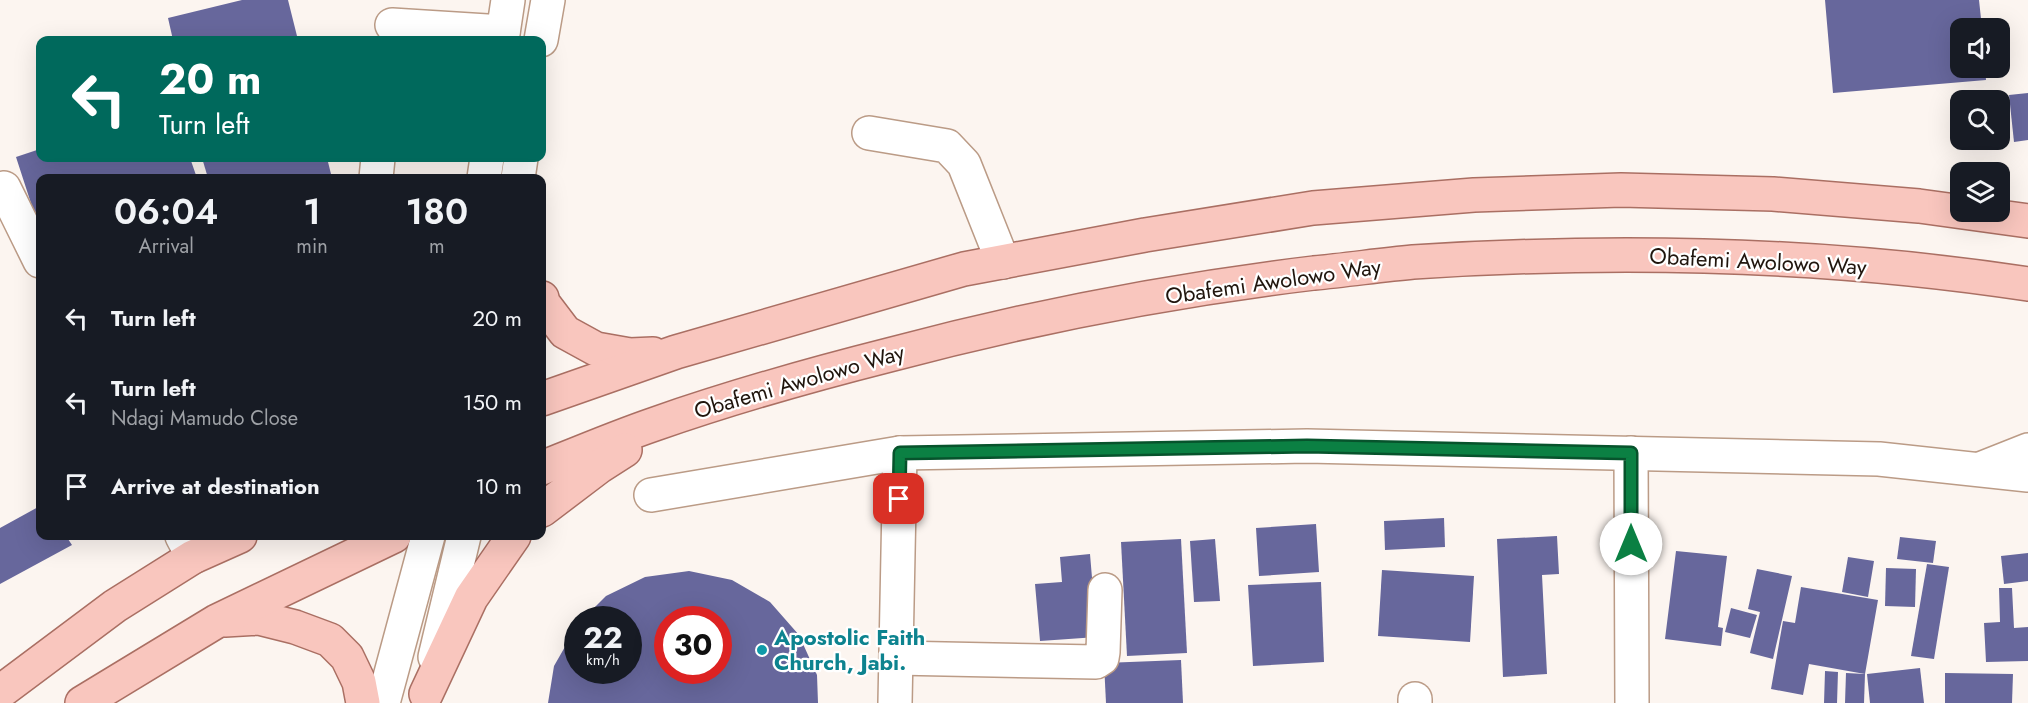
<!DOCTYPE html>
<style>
body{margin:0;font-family:Jost,sans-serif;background:#20242c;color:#f1f3f6;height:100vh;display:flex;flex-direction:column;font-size:22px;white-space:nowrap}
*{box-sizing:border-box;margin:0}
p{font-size:20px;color:#9ea1a6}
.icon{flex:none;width:33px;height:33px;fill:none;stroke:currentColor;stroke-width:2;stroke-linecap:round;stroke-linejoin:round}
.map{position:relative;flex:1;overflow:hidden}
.panel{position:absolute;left:36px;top:174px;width:510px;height:366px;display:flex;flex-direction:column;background:#171b24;border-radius:12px;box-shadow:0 6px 24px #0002}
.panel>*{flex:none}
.guide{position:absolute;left:36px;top:36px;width:510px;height:126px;border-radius:12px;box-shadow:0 6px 24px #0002;background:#00695c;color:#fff;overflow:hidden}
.tools{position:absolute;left:1950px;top:18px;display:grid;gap:12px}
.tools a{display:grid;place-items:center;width:60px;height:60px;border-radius:12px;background:#171b24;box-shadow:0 6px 24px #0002;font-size:30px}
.speed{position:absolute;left:564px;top:606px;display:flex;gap:12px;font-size:30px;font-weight:700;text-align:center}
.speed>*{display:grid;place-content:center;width:78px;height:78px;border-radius:50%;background:#171b24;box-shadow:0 6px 24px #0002;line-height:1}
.speed small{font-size:15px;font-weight:400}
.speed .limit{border:9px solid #d22;background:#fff;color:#111}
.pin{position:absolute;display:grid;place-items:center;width:51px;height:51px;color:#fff;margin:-26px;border-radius:12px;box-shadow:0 3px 9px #0006}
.me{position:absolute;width:66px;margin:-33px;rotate:0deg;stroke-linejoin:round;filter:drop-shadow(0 0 4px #0008)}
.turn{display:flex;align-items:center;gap:21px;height:126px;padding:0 24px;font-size:27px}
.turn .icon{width:78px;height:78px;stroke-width:2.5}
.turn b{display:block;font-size:42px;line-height:51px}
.eta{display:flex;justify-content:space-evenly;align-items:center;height:102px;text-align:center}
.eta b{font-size:36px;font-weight:600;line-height:42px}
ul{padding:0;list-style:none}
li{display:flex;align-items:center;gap:18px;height:84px;padding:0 24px}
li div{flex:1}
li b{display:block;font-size:22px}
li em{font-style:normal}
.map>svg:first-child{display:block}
.building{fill:#67679c;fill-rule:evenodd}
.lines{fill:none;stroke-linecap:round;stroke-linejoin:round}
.minor-casing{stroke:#bb9b86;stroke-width:36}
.major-casing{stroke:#aa6f63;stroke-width:36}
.minor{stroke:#fff;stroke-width:33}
.major{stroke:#f9c6be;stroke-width:33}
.route-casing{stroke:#07532c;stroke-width:15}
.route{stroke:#0b8043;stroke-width:10}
.culture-dot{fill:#0f9aa8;stroke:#fff;stroke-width:2}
.labels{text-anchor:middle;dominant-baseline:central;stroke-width:4.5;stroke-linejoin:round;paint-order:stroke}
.street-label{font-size:22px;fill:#20150d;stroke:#fff}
.culture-label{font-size:22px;font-weight:bold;fill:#0d838f;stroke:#fff;text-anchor:start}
</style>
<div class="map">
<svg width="2028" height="703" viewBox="0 0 2028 703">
<rect width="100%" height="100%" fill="#fcf5f0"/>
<g class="building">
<path d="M242,0H288L298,40H173L168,18Z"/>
<path d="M1825,0H1979L1982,28H1960V68H1985L1986,80L1833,93Z"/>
<path d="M2028,93V140L2014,142L2009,95Z"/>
<path d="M40,149V158H190L197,178H40V231L16,157Z"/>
<path d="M202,158H327L332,178H208Z"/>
<path d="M40,506V536H66L72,545L0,584V528Z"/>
<path d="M1444,518L1445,547L1385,550L1384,521Z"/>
<path d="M1316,524L1319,572L1259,576L1256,528Z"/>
<path d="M1557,536L1559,574L1542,575L1547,674L1503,677L1497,539Z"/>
<path d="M1900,537L1936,541L1933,563L1897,559Z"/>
<path d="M1181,539L1187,653L1127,656L1121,542Z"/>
<path d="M1215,539L1220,601L1194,602L1190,541Z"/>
<path d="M1676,551L1727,556L1718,627L1723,628L1721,646L1665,639Z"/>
<path d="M2028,553V581L2004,584L2001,556Z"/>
<path d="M1090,554L1097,637L1040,641L1035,584L1062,582L1060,557Z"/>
<path d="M1848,557L1874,561L1868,597L1842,592Z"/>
<path d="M1927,564L1949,567L1934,659L1911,656Z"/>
<path d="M1886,568L1916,569L1915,607L1885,606Z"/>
<path d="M1757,569L1792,576L1773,659L1750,653L1760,612L1748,609Z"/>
<path d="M1382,570L1474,576L1470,642L1378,636Z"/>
<path d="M689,571L732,580L770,602L799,635L817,675L818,703H548L554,666L578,624V670H628V620H582L606,596L645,577ZM668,620H718V670H668Z"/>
<path d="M1321,582L1324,662L1253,666L1248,585Z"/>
<path d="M1801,587L1878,600L1865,674L1809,664L1803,695L1771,689L1783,621L1795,623Z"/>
<path d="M1999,588H2012L2014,628L2028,627V661L1986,662L1984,623L2000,622Z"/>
<path d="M1731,608L1757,615L1750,638L1725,632Z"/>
<path d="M1181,660L1183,703H1106L1104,663Z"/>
<path d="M1920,668L1924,703H1870L1867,674Z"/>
<path d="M1825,671L1838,672L1837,703H1824Z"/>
<path d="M1846,673L1865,674L1864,703H1845Z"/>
<path d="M1945,673L2013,674L2012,703H1945Z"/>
</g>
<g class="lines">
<defs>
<g id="minor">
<path d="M392,25L503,32"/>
<path d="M502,40L508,0"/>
<path d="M541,40L548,0"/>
<path d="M869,133L947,146L964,164L1003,262"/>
<path d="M376,178L378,158"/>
<path d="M484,178L487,158"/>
<path d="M518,178L521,158"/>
<path d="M4,188L40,261"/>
<path d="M1631,453L1632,703"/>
<path d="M1980,469L2028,450"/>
<path d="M651,495L900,453L1307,446L1879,459L2028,475"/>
<path d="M182,536L193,557"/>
<path d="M435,657L464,536"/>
<path d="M896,658L1096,662L1102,658L1103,652L1105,590"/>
<path d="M1415,699V703"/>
<path d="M383,703L428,536"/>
<path d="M895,703L900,453"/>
</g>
<g id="major">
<path d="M542,298L543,303L565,332L596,349L630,355L653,354"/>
<path d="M542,399L676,352L964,269L1145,235L1313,208L1474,195L1621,190L1773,194L1919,206L2028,221"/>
<path d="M542,468C579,453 617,437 655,424C732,397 810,375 889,355C1028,318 1171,290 1314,273C1347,270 1380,265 1413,262C1617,249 1825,253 2028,284"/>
<path d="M542,510L600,466L625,450"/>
<path d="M225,620L259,618L295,627L330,640L347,657L359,682L363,703"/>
<path d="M0,692L115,606L193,557L240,536"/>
<path d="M426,694L471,598L514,536"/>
<path d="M82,703L217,621L394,536"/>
</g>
</defs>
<use href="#minor" class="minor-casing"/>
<use href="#major" class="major-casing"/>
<use href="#minor" class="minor"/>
<use href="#major" class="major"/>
</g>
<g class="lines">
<defs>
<path id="route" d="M899,499L900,453L1307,446L1631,453V544"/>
</defs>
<use href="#route" class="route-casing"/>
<use href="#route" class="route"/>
</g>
<circle class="culture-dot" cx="762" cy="650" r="6"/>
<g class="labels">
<g class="street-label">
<text transform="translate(1758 261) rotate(3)">Obafemi Awolowo Way</text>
<text transform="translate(1273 281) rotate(-8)">Obafemi Awolowo Way</text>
<text transform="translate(799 381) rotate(-16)">Obafemi Awolowo Way</text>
</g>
<g class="culture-label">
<text x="774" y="637">Apostolic Faith<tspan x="774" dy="25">Church, Jabi.</tspan></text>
</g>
</g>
</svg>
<div class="tools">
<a><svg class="icon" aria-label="sound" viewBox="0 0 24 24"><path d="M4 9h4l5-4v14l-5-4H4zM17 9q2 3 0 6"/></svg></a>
<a><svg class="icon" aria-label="search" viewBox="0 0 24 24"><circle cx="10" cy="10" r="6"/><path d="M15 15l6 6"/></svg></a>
<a><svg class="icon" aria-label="layers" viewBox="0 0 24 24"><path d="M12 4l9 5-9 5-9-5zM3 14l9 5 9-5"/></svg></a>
</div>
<div class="speed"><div>22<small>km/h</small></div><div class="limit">30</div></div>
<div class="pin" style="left:899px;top:499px;background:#d93025"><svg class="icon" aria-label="arrive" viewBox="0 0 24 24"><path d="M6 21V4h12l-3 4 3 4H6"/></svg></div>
<svg class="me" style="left:1631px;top:544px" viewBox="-20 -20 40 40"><circle r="19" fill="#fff"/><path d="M0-13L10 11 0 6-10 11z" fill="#0b8043"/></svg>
<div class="guide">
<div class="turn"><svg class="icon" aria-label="left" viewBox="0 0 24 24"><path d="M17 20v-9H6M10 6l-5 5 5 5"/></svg><div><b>20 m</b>Turn left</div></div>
</div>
<section class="panel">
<div class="eta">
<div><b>06:04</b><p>Arrival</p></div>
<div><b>1</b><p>min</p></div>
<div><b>180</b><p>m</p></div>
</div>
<ul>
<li><svg class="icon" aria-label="left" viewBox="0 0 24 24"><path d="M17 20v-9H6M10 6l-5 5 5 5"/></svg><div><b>Turn left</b></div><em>20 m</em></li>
<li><svg class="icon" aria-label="left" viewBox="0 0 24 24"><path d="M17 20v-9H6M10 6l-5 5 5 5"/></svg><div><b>Turn left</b><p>Ndagi Mamudo Close</p></div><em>150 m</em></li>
<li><svg class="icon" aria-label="arrive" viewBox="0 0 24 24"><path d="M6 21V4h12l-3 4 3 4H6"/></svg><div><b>Arrive at destination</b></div><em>10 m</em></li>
</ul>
</section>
</div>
